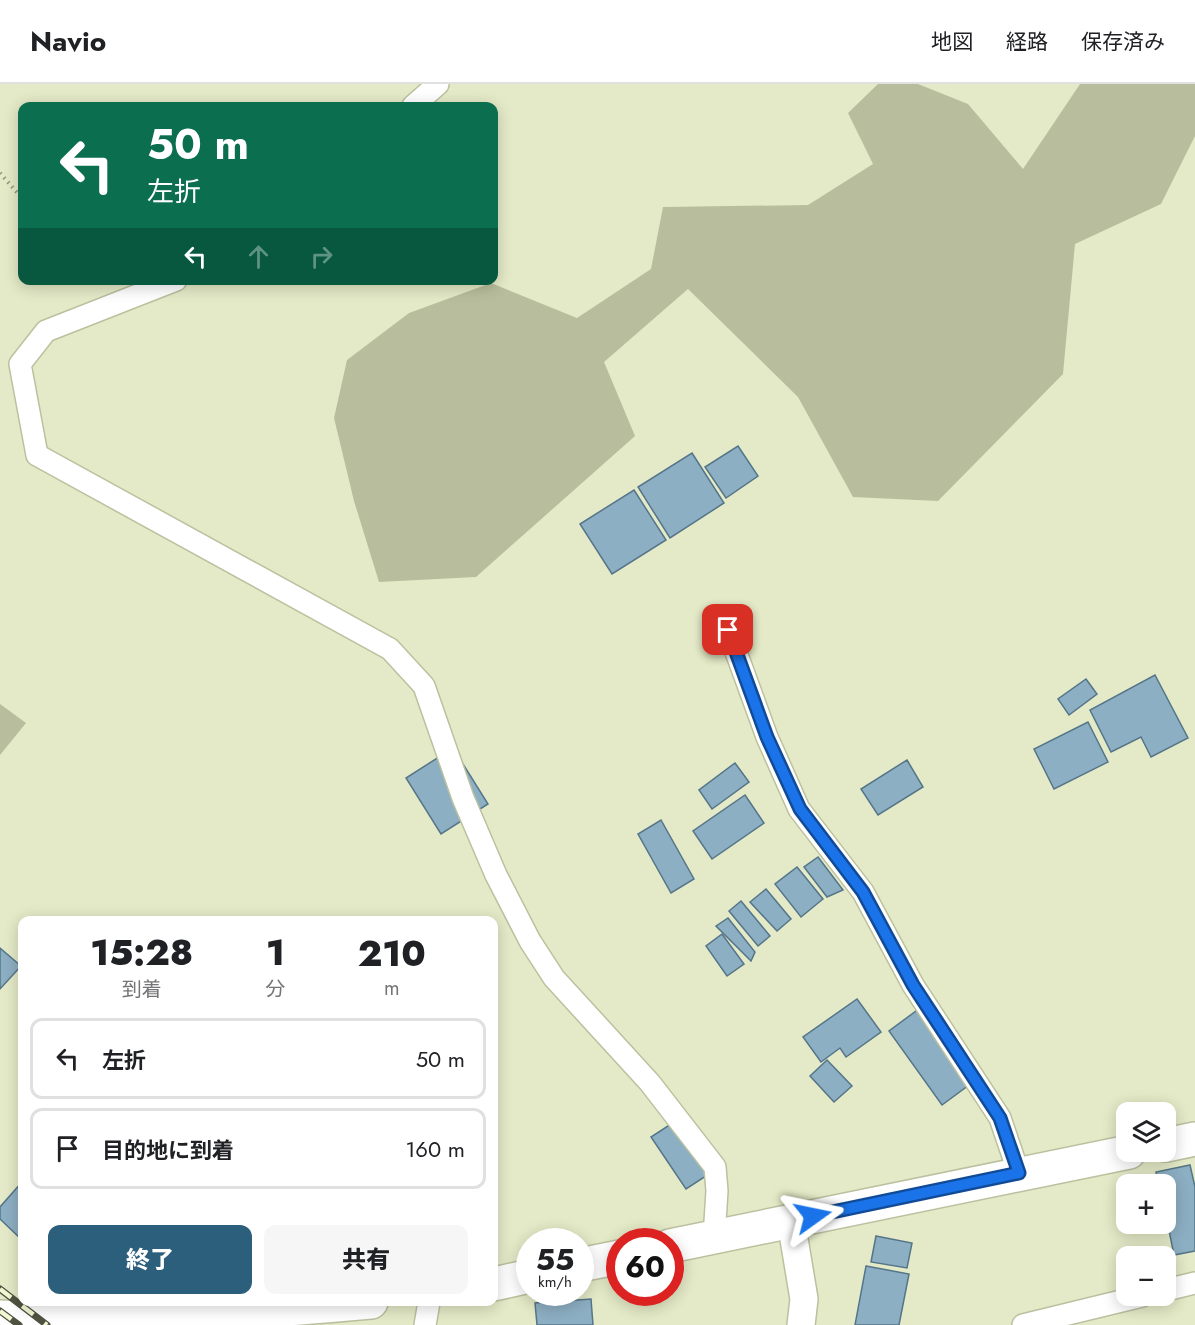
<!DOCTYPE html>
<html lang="ja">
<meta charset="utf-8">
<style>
body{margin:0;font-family:Jost,"Noto Sans JP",sans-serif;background:#f6f6f6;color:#202124;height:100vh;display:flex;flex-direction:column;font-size:22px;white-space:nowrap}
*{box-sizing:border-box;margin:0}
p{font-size:20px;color:#757577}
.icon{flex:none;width:33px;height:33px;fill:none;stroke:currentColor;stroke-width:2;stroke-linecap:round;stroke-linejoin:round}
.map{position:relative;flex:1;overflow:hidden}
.side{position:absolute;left:18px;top:832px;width:480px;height:390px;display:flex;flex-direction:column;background:#fff;border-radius:12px;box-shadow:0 3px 15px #0003}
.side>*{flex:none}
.banner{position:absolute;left:18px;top:18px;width:480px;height:183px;border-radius:12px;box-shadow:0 3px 15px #0003;background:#0b6e4f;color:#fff;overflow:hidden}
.buttons{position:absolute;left:1116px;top:1018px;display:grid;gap:12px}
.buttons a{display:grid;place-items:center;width:60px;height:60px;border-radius:12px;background:#fff;box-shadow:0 3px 15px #0003;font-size:30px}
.speed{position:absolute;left:516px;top:1144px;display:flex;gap:12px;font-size:30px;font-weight:700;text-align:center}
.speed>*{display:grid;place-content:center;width:78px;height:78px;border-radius:50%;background:#fff;box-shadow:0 3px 15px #0003;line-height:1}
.speed small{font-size:15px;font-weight:400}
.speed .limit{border:9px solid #d22;background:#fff;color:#111}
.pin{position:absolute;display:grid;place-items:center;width:51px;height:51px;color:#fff;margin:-26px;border-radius:12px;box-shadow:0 3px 9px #0006}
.me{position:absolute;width:66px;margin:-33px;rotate:78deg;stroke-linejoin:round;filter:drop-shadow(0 0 4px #0008)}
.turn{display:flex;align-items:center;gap:21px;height:126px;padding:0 30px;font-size:27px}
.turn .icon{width:78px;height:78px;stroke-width:2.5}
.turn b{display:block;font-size:42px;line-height:51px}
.lanes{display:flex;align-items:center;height:57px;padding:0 30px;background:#0003;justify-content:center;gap:30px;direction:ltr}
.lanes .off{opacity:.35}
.eta{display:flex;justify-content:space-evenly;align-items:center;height:102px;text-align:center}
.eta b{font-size:36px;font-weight:800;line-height:42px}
.button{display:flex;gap:12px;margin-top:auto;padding:12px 30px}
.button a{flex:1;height:69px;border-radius:12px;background:#2c5f7c;color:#fff;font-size:24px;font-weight:800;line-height:69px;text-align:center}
.button a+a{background:#f6f6f6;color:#202124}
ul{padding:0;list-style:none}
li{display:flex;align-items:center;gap:18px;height:81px;margin:0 12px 9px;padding:0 18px;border:3px solid #e0e0e0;border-radius:12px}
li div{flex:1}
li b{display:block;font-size:22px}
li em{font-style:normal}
header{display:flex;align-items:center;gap:36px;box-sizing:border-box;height:84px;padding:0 30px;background:#fff;border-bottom:2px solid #e0e0e0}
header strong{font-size:28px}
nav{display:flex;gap:33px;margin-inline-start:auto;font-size:21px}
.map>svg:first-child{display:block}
.green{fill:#b8be9d}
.building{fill:#8dafc3;stroke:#557588;stroke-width:1.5}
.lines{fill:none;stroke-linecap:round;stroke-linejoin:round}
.minor-casing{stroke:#bbc19f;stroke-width:24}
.tertiary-casing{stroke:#bbc19f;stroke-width:30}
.primary-casing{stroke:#bbc19f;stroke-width:36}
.path{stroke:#92967c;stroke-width:4;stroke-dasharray:1.5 4.5;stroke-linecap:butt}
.minor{stroke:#fff;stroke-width:21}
.tertiary{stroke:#fff;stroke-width:27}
.primary{stroke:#fff;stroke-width:33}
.rail-casing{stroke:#505341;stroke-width:7}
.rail{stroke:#f2f8d4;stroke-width:4.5;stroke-dasharray:14;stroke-linecap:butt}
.route-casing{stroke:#114b97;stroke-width:15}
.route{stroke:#1a73e8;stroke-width:10}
</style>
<header>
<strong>Navio</strong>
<nav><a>地図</a><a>経路</a><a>保存済み</a></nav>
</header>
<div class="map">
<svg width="1195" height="1241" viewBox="0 0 1195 1241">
<rect width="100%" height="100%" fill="#e4eac7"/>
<g class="green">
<path d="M878,0H918L968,20L1023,85L1080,0H1195V52L1161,120L1075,160L1063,290L938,417L853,413L798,313L688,205L604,278L635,352L476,493L379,498L354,417L334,334L347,276L409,229L491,199L577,234L651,185L663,123L808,121L873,80L848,29Z"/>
<path d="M0,620L26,639L0,671Z"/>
</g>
<g class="building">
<path d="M738,362L758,392L726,414L705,383Z"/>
<path d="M692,369L724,419L670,454L638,403Z"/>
<path d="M634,406L666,456L612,490L580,440Z"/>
<path d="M1155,591L1188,654L1151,673L1141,653L1111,668L1090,626Z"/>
<path d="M1086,595L1097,610L1069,631L1058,615Z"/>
<path d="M1088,638L1108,678L1054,705L1034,665Z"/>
<path d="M453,664L488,720L441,750L406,694Z"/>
<path d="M907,676L923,703L878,731L861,705Z"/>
<path d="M735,679L749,698L712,725L699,706Z"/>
<path d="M745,711L764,739L712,775L693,747Z"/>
<path d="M661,736L694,795L671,809L638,750Z"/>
<path d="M818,773L843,806L827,813L804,783Z"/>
<path d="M797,783L823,815L801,833L775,800Z"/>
<path d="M766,805L791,835L777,847L750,818Z"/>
<path d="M741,817L770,852L758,862L729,827Z"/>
<path d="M728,834L755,868L751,877L716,842Z"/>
<path d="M722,850L744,880L727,892L706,862Z"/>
<path d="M0,864L21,882L0,905Z"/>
<path d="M857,915L881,948L846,973L840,964L821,978L803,953Z"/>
<path d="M920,924L973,998L942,1021L889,947Z"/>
<path d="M827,976L852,1002L834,1018L810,992Z"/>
<path d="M674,1038L709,1090L686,1105L651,1053Z"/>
<path d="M1190,1081L1195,1103V1167L1174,1171L1166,1132V1101H1159L1156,1088Z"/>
<path d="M22,1098V1156L0,1135V1123Z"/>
<path d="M876,1152L912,1159L907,1184L871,1178Z"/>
<path d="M866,1182L909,1190L899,1241H855Z"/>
<path d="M591,1215L593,1241H537L535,1219Z"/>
</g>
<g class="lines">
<defs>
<g id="minor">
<path d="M413,22L438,0"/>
<path d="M176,196L46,247L20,280L37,371L390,565L424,602L463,714L496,791L530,857L554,894L650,999L715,1083L717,1107L714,1153"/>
<path d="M728,546L767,653L799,725L863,808L913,901L1000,1034L1019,1090"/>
<path d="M1166,1206L1195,1199"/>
<path d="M425,1241L429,1218"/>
<path d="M1023,1241L1142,1212"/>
</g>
<path id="tertiary" d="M791,1137L804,1215L801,1241"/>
<g id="primary">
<path d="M1166,1061L1195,1055"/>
<path d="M670,1162L1129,1068"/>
<path d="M580,1181L620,1173"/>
<path d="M494,1200L530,1192"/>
<path d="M0,1233C124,1239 247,1229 371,1218"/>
</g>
</defs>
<use href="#minor" class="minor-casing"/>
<use href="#tertiary" class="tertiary-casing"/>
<use href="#primary" class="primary-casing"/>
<path class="path" d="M0,89L22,114"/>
<use href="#minor" class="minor"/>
<use href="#tertiary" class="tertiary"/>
<use href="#primary" class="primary"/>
<defs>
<g id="rail">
<path d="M0,1205L47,1241"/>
<path d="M0,1227L19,1241"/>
</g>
</defs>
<use href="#rail" class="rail-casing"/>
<use href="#rail" class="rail"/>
</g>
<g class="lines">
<defs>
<path id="route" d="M728,546L767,653L800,725L863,808L913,901L1000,1034L1019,1089L813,1132"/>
</defs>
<use href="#route" class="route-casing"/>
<use href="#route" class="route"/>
</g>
</svg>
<div class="buttons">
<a><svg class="icon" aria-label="layers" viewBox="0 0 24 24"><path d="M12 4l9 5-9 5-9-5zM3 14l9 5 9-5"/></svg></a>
<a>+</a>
<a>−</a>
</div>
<div class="speed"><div>55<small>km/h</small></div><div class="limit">60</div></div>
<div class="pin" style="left:728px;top:546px;background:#d93025"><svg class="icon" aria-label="arrive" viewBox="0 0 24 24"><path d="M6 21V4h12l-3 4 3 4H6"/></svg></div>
<svg class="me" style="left:813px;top:1132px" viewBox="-20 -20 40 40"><path d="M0-17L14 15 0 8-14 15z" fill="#1a73e8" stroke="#fff" stroke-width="4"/></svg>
<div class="banner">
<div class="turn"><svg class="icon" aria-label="left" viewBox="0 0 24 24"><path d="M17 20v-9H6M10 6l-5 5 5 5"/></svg><div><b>50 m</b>左折</div></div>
<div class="lanes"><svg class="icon" aria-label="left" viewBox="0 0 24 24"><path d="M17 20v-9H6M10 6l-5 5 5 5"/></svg><svg class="icon off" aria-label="ahead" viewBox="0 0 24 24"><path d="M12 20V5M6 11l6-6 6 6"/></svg><svg class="icon off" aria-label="right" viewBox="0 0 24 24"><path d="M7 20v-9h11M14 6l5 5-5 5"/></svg></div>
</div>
<section class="side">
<div class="eta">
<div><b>15:28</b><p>到着</p></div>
<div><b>1</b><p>分</p></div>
<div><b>210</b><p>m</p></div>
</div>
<ul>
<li><svg class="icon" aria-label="left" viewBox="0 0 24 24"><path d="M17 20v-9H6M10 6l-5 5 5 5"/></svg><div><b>左折</b></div><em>50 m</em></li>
<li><svg class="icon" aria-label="arrive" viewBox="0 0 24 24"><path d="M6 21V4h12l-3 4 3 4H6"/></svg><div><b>目的地に到着</b></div><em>160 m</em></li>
</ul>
<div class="button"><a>終了</a><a>共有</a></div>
</section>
</div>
